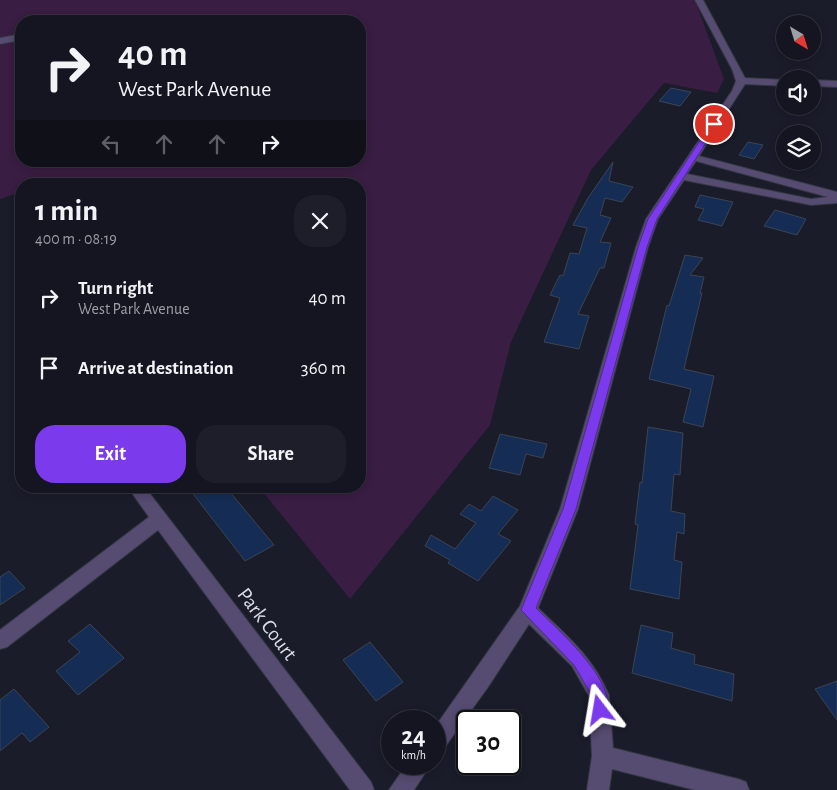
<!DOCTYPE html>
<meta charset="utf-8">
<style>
body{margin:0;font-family:"Alegreya Sans",sans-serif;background:#1d1e29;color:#f1f3f6;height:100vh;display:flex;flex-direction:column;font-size:19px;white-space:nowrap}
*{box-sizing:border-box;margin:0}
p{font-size:16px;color:#9d9fa5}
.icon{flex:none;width:28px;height:28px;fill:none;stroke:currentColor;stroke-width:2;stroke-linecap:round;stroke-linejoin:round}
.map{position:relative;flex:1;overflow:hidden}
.panel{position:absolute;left:15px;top:178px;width:351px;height:315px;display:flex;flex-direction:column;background:#141520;border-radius:20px;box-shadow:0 2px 8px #0003,0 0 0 1px #33343e}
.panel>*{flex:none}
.top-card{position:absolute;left:15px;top:15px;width:351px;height:152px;border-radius:20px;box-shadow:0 2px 8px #0003,0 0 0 1px #33343e;background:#141520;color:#f1f3f6;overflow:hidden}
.needle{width:32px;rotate:142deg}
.buttons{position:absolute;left:776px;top:15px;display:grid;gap:10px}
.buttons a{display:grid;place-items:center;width:45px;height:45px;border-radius:50%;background:#141520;box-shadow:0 2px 8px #0003,0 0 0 1px #33343e;font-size:25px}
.speed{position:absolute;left:381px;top:710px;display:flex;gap:10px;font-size:25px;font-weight:700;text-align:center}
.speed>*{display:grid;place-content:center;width:65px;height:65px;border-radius:50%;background:#141520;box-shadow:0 2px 8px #0003,0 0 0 1px #33343e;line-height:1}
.speed small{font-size:12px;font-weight:400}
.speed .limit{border:2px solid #111;border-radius:8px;background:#fff;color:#111}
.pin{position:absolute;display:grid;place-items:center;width:42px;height:42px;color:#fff;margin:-21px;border:2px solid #fff;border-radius:50%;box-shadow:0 1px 5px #0007}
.me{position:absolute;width:55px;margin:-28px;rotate:346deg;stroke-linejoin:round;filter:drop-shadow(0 0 4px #0008)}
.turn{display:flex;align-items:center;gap:18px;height:105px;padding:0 20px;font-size:22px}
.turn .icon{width:65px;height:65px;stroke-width:2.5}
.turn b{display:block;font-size:35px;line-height:42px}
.lanes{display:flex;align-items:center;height:48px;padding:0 20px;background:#0003;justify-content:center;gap:25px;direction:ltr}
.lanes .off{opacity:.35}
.round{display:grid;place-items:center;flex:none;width:52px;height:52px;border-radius:20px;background:#1d1e29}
.headline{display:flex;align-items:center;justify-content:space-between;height:85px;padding:0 20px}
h1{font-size:30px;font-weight:600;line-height:38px}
.primary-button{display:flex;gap:10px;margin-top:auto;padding:10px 20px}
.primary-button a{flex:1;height:58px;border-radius:20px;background:#7c3aed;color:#fff;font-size:20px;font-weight:600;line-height:58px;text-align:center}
.primary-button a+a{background:#1d1e29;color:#f1f3f6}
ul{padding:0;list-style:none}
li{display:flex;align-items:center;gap:15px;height:70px;padding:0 20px}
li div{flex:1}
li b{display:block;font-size:19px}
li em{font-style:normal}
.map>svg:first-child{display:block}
.green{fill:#391d42;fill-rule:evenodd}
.building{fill:#152d54;stroke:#3b4452}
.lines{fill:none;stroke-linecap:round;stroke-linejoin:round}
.minor-casing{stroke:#353744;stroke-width:2}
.minor{fill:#564b70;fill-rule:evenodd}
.route{fill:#7c3aed;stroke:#51269a}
.labels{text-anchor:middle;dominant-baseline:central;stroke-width:5;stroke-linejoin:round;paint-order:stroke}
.near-street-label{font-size:21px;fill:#dadce6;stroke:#1a1c2a}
</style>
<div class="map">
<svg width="837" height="790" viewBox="0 0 837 790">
<rect width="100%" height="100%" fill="#1a1c2a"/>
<path class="green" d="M0,0H695L724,79L717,93L664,83L591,170L511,342L490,425L350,599L258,486H360V184H21V196L18,193L0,199ZM21,21H360V161H21Z"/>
<g class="building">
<path d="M671,88L691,92L680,106L659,101Z"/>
<path d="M748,142L763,145L754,159L739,155Z"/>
<path d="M613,162L609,181L633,187L622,202L605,198L600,215L611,218L600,242L611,243L604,268H600L578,314L589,316L579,349L544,342L560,298L550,295L560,275L563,276L570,253L579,254L587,228L573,225L588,198Z"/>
<path d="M700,195L733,202L722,226L698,220L704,209L695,207Z"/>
<path d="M775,210L806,219L797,235L764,226Z"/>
<path d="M685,255L703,258L690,275L704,277L700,293H702L684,369L714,376L703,427L683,422L691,389L649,379L667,305L669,306Z"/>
<path d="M648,427L683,433L680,475L674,474L671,511L685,514L684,534L677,532L674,560L682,562L679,599L630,589L638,525L635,524L640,482L642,483Z"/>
<path d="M500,434L547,444L543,458L526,454L520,475L489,468Z"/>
<path d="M187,486H225L274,545L245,561Z"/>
<path d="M493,496L518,510L498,534L511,541L478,581L448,563L450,560L425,546L431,535L455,549L476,523L460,514L469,504L481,511Z"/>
<path d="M9,571L25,588L0,605V577Z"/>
<path d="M90,624L124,658L78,695L56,671L80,652L68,641Z"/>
<path d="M641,625L673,633L671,648L695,655L694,664L734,674L732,701L632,673Z"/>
<path d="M370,642L403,682L376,701L343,660Z"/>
<path d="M837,681V720L815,689Z"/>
<path d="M14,689L49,727L30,742L22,733L0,751V700Z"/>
</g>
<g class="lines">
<defs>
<g id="minor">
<path d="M695,0H703L745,78L785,80V86L745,84L699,156L837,192V203L811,205L684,180L658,219L648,247L578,509L538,608C568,637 592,656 609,695L613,748L738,779L746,782L749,790H695L612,769L609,790H587L592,756L589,696L572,666L529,624L488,687L442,751L435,754V727L520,606L560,509L636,247L646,219L732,91L736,81L732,69ZM696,161L828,197L811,199L687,174Z"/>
<path d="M21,34V40L0,44V38Z"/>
<path d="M812,80L837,81V87L812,86Z"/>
<path d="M127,486H144L371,782L374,790H350L158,530L7,647L0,649V630L149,517Z"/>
<path d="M407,764H431L414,790H389Z"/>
</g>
</defs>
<use href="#minor" class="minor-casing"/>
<use href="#minor" class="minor"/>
</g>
<path class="route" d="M714,122L718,124L657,219L647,247L576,509L536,608C557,629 620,683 606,715L600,718L595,715L592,696L574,665L521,610L563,509L638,247L648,219L711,124Z"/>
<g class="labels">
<g class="near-street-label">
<text transform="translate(267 624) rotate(53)">Park Court</text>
</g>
</g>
</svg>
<div class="buttons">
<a><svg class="needle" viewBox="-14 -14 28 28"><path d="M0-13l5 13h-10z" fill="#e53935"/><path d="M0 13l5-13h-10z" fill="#9d9fa5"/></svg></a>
<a><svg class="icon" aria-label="sound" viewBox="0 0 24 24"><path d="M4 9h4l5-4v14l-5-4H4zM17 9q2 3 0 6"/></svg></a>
<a><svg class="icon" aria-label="layers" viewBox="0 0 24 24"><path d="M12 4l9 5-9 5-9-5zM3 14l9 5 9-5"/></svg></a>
</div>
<div class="speed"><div>24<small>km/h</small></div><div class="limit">30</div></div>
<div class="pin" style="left:714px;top:124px;background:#d93025"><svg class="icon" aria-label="arrive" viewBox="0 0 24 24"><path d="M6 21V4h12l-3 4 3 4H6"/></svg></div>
<svg class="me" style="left:600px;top:710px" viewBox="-20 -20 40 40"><path d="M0-17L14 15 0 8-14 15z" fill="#7c3aed" stroke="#fff" stroke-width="4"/></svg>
<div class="top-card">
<div class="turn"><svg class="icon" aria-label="right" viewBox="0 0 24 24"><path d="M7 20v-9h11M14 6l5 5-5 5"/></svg><div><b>40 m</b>West Park Avenue</div></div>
<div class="lanes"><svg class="icon off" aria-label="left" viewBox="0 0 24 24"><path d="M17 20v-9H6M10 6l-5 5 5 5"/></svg><svg class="icon off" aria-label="ahead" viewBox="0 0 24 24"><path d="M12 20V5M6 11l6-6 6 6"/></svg><svg class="icon off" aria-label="ahead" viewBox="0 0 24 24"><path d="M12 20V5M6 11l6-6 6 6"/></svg><svg class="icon" aria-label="right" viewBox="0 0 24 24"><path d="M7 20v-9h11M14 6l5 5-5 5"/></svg></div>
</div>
<section class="panel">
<div class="headline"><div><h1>1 min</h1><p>400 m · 08:19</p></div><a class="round"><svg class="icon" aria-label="close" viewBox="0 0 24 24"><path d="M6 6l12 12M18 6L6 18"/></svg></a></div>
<ul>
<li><svg class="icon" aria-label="right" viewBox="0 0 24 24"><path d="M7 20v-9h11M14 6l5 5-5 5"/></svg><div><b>Turn right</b><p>West Park Avenue</p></div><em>40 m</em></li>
<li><svg class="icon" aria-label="arrive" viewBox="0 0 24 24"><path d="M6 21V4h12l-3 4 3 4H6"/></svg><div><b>Arrive at destination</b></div><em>360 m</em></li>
</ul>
<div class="primary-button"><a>Exit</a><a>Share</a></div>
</section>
</div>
